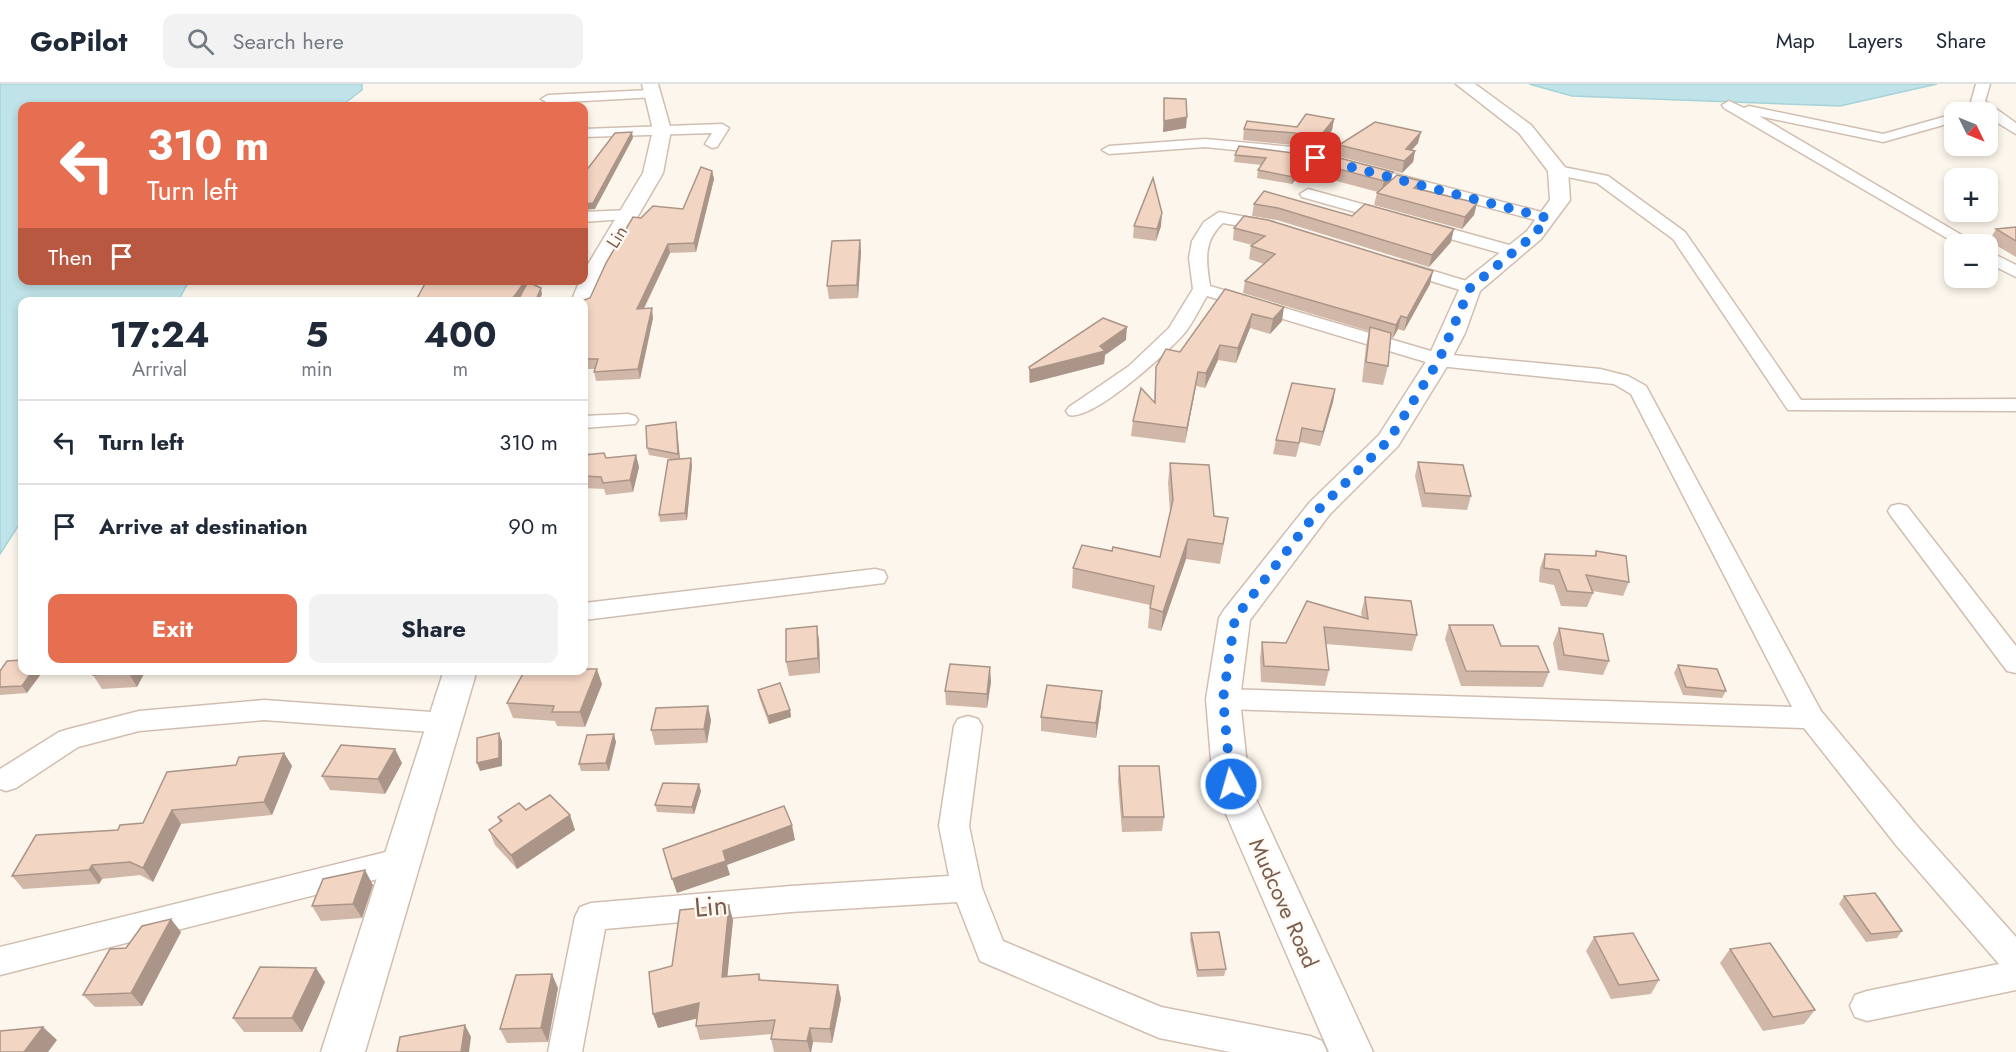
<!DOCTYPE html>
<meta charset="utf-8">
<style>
body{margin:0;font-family:Jost,sans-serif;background:#f2f2f3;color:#1f2937;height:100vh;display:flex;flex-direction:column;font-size:22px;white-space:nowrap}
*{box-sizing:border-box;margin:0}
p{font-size:20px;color:#747a83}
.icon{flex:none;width:33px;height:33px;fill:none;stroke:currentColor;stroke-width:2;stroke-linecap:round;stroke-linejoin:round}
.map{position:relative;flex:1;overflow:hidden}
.sheet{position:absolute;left:18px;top:213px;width:570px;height:378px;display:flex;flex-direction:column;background:#fff;border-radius:12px;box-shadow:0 3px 9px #0003}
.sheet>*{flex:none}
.banner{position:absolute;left:18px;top:18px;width:570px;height:183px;border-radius:12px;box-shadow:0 3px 9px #0003;background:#e76f51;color:#fff;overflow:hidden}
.needle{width:39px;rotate:133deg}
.controls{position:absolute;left:1944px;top:18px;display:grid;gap:12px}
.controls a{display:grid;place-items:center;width:54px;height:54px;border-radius:12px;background:#fff;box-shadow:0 3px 9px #0003;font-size:30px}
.pin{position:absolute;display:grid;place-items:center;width:51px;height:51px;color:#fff;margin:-26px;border-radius:12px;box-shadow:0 3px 9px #0006}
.me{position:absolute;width:66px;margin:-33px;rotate:354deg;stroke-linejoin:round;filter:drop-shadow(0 0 4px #0008)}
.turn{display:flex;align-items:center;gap:21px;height:126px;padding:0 30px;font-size:27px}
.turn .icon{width:78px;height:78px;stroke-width:2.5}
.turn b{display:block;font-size:42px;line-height:51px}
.then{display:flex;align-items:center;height:57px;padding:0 30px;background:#0003;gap:12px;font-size:22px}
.eta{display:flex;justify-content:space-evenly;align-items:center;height:102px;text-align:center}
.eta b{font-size:36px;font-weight:700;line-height:42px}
.button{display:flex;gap:12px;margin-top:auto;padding:12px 30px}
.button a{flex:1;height:69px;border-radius:12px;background:#e76f51;color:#fff;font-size:24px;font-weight:700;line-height:69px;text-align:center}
.button a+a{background:#f2f2f3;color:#1f2937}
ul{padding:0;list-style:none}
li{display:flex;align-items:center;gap:18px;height:84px;padding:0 30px;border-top:2px solid #e0e1e3}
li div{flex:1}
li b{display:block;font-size:22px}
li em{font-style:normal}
header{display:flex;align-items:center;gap:36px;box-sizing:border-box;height:84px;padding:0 30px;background:#fff;border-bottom:2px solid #e0e1e3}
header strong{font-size:28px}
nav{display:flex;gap:33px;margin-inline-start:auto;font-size:21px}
.search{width:420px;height:54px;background:#f2f2f3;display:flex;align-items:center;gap:15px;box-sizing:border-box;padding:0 21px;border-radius:12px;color:#747a83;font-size:22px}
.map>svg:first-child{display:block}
.water{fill:#bfe3e8;stroke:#a5d3da;stroke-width:1.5}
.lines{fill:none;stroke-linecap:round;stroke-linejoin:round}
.minor-casing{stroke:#d1beb0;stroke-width:3}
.tertiary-casing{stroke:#d1beb0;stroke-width:3}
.minor{fill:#fff;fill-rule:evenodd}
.tertiary{fill:#fff;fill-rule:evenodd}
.wall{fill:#d1b7a8}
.shaded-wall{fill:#aa9588}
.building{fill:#f3d5c3;stroke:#aa9588;stroke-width:1.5}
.route{stroke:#1a73e8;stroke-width:10;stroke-dasharray:0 18}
.labels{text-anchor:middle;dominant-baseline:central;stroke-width:4.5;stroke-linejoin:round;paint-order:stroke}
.far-street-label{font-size:18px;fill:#7a5c4d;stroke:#fffaf3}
.street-label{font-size:22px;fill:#7a5c4d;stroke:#fffaf3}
.near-street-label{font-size:27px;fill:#7a5c4d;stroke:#fffaf3}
</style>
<header>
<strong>GoPilot</strong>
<div class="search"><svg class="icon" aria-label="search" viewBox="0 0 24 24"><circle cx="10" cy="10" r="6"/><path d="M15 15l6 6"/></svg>Search here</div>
<nav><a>Map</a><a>Layers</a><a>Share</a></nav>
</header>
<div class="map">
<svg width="2016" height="968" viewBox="0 0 2016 968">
<rect width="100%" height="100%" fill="#fdf6ec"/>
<g class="water">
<path d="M0,0H362V6L341,22H22V196L189,197L178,217L22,218V436L0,470Z"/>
<path d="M1529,0H1937L1840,22L1572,12Z"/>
</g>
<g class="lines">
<defs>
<g id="minor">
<path d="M1976,0H1990L1985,17L2016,39V50L1988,33V28H1967L1976,23L1971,18Z"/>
<path d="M651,6L658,10L656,13L548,19L541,15L548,11Z"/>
<path d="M1729,17L1744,24L1749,22L1883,50L1954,30V38L1883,58L1759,32L1977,160H1957L1724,24L1722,21Z"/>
<path d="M722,40L729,44L717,63L712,64L705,60L712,49L584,53V45Z"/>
<path d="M1205,55L1293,63L1553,131L1555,134L1547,139L1293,72L1205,63L1109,70L1102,66L1109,62Z"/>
<path d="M1558,82L1608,92L1685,148L1801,316L2016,315V327L1788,326L1673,155L1597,99L1553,90L1550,87Z"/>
<path d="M1308,105L1520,164L1523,168L1514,173L1302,113L1300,110Z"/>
<path d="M630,126L638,131L636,134L584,138V128Z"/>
<path d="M1219,128L1273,138L1281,143L1273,148L1223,139C1203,157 1206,177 1210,202L1441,270L1600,285L1628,292L1646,302L1821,627L1918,743L2016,853V906L1867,937L1855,933L1850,922L1855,911L1867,907L1999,880L1896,761L1804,644L1223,625L1214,622L1210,615L1214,608L1223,605L1792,623L1631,310L1614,300L1439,282L1207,212C1199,225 1192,241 1182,252C1164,271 1093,337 1069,331L1066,327L1069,323L1129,282L1169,244L1193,205L1189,174L1192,157L1204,138Z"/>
<path d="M1988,167L2016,181V193L1988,179Z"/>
<path d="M1401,177L1476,200L1479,204L1470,209L1395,186L1392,182Z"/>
<path d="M628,330L635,332L638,336L635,340L584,344V332Z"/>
<path d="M1899,420L1907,422L2016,562V589L2007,587L1891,432L1888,427L1891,422Z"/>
<path d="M875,485L884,487L887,493L884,499L584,536V519Z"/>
<path d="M264,616L445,629L455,632L459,639L455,646L445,649L264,636L139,647L78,663L16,704L6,707L0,705V685L59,648L69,645L139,627Z"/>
<path d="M968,632L978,635L982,642L969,742L982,804L1003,857L1161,923L1310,952L1322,957L1327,968H1230L1159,954L980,877L957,818L791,828L605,845L582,968H548L575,833L580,823L591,819L791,802L949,792L939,742L954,642L958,635Z"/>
<path d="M402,764L413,768L417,777L413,786L0,891V863Z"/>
</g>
<g id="tertiary">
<path d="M642,0H658L671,46L663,89L606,187L590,223L584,224V218H571L580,196H584V187L643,89L653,46Z"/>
<path d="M1456,0H1475L1531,41L1568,87L1570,116L1541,155L1480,207L1465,249L1451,276L1398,362L1330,430L1250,536L1240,615L1249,700L1373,968H1329L1213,700L1206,615L1219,534L1224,526L1310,418L1379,351L1427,276L1462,199L1527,147L1550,116L1548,87L1519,49Z"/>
<path d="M444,586H477L365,968H321Z"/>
</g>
</defs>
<use href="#minor" class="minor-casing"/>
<use href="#tertiary" class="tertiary-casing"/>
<use href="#minor" class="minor"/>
<use href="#tertiary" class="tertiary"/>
</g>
<g class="wall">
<path d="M1164,14L1186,44L1163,48Z"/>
<path d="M1334,35L1332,46L1316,67L1293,61L1243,56L1244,45L1297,43Z"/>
<path d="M1418,59L1412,66L1415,67L1413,78L1402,89L1337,72L1339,61Z"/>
<path d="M1235,71H1309L1308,78L1292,100L1257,94L1258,86L1262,81L1234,78Z"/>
<path d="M1312,78L1391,96L1419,105L1477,119L1474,131L1462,145L1374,121L1377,109L1378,108L1310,90Z"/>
<path d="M712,87L714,95L696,168L670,169L644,225L653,234L640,295L596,297L594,288L595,285H584V218L590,214L683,125Z"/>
<path d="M1254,120L1352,132L1451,158L1429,183L1277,136L1252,132Z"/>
<path d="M1244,132L1430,200L1404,247L1398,245L1393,254L1391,253L1388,282L1383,301L1362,298L1366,262L1369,247L1243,209L1245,197L1264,180L1249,175L1251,162L1252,161L1233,156L1234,144Z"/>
<path d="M1134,142H1161L1156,157L1133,154Z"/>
<path d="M2016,143V173L1989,157L1996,145Z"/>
<path d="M860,156L861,168L858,214L829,215L827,202Z"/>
<path d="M1225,205L1282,237L1270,250L1250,244L1236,279L1218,276L1205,304L1196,302L1185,359L1131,352L1133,337L1154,318L1156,283L1180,268Z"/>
<path d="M1126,256L1105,271L1104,280L1030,299L1029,297V283Z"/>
<path d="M1335,305L1333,318L1320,362L1300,358L1296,373L1273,370L1276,356Z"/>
<path d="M677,345L680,374L692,381L687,436L660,438L659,431L671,375L649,371L647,364Z"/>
<path d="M584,371L606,374L636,371L639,383L633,408L606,411L604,405L584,404Z"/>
<path d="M1418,378L1471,412L1467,426L1422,423L1415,392Z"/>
<path d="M1170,379L1214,432L1225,454L1220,480L1186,475L1161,547L1148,544L1150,521L1072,504L1073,484L1112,467L1160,473L1170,428L1168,399Z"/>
<path d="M1596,467L1629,498L1623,512L1592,507L1593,509L1587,523L1561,522L1554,501L1539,498L1540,484L1545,470L1594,472Z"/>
<path d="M1365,513L1417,551L1412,567L1326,560L1329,586L1325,602L1261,598L1260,574L1262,558L1286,559L1307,517L1362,533L1361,529Z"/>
<path d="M1449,541L1501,562L1549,588L1543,603L1461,602L1445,555Z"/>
<path d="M817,542L819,557L820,589L789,592L786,578Z"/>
<path d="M1559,544L1609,577L1603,591L1558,586L1553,559Z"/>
<path d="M22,576L27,609L0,611V587Z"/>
<path d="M1678,581L1726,607L1722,614L1683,611L1674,589Z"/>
<path d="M95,586H146L137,603L102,605L93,591Z"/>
<path d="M991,598L987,624L946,621L945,607Z"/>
<path d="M602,600L585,643L557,642L555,637L513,634L507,619Z"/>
<path d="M758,606L790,626L791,633L769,640L759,613Z"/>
<path d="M1101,622L1096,654L1041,647V633Z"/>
<path d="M711,636L707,659L655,661L651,646Z"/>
<path d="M616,658L609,687H581L579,680Z"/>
<path d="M284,669L292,682L272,731L181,740L153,798L140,791L102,795L99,800L23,805L12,792L118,746L143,739Z"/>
<path d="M402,679L385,710L330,706L322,692Z"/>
<path d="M1119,682L1164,733L1162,747L1122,748L1118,697Z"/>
<path d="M701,707L694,730L657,728L655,721Z"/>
<path d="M526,726L570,731L575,746L517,785L495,761L489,746L500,739L498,733Z"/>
<path d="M373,801L362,834L321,837L312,822Z"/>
<path d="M1844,812L1902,847L1897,854L1866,858L1839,820Z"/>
<path d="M733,836L727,892L759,890L761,896L838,901L841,915L832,959L813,958L811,968H774L771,955L772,950L700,956L696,942L697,934L658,944L672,882Z"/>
<path d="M181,848L142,922L95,923L83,911L126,864Z"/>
<path d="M1191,849L1226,885L1224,892L1197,893L1190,856Z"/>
<path d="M1594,853L1659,896L1651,910L1611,915L1586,867Z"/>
<path d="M1730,865L1815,926L1804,940L1763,947L1720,879Z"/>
<path d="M325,898L302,948H244L233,934Z"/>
<path d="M558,904L548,958L507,959L500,945Z"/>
</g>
<g class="shaded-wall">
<path d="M1187,33L1186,44L1163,48L1164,37Z"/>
<path d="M1334,35L1332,46L1316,67L1318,55Z"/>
<path d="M632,48L633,54L595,125L584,126V120Z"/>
<path d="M1421,48L1418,59L1403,76L1406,65Z"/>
<path d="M1415,67L1413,78L1402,89L1404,77Z"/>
<path d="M1309,71L1308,78L1292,100L1293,93Z"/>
<path d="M712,87L714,95L696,168L694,159Z"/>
<path d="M1393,88L1390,100L1381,109L1384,97Z"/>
<path d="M1421,97L1418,109L1414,104Z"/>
<path d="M1477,119L1474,131L1462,145L1465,133Z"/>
<path d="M1162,129L1161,142L1156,157L1157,145Z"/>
<path d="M585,134L587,140L584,146V138Z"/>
<path d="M1454,145L1451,158L1429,183L1432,171Z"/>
<path d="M860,156L861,168L858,214L857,201Z"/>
<path d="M668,160L670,169L639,234L637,225Z"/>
<path d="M1433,187L1430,200L1404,247L1407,234Z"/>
<path d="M526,196H534L518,218H510Z"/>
<path d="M541,204L542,210L539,218H535Z"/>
<path d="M1284,223L1282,237L1270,250L1273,235Z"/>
<path d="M652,224L653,234L640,295L638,285Z"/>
<path d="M1252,230L1250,244L1236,279L1238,264Z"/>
<path d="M1401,232L1398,245L1393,254L1396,241Z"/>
<path d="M1127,243L1126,256L1105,271L1104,280L1030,299V286L1100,262Z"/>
<path d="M1220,261L1218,276L1205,304L1206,289Z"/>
<path d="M1198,288L1196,302L1185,359L1187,344Z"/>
<path d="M1335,305L1333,318L1320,362L1323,348Z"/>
<path d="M676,338L677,345L680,377L678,370Z"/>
<path d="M636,371L639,383L633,408L630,396Z"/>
<path d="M691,374L692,381L687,436L685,429Z"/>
<path d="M1188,455L1186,475L1161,547L1163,528Z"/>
<path d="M817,542L819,557L820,589L818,574Z"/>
<path d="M990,583L991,598L987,624V610Z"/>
<path d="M597,585L602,600L585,643L580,628Z"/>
<path d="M33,586H44L27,609L22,602Z"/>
<path d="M129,586H146L137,603L128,588Z"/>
<path d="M1102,607L1101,622L1096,654V639Z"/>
<path d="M708,622L711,636L707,659L704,645Z"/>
<path d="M790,626L791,633L769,640L768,632Z"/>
<path d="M499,649L502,657V682L480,687L477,679Z"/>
<path d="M614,650L616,658L609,687L606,679Z"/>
<path d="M395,665L402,679L385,710L378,695Z"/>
<path d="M284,669L292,682L272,731L264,718Z"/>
<path d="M699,700L701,707L694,730L692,723Z"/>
<path d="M172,726L181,740L153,798L143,784Z"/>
<path d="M570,731L575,746L517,785L511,771Z"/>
<path d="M792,741L795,756L727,781L730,791L677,809L672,795L723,767Z"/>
<path d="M92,781L102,795L99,800L89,786Z"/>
<path d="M365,786L373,801L362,834L353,820Z"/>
<path d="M729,821L733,836L726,907L722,893Z"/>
<path d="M171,835L181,848L142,922L131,909Z"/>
<path d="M316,884L325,898L302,948L292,934Z"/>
<path d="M552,890L558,904L548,958L541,944Z"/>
<path d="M838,901L841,915L832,959L830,945Z"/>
<path d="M699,919L703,933L658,944L653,930Z"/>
<path d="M465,941L471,953L469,968H461Z"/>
<path d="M43,943L57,956L48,968H24Z"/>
<path d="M810,944L813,958L811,968H810L807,957Z"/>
</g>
<g class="building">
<path d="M1164,14L1186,15L1187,33L1164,37Z"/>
<path d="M1306,30L1334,35L1318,55L1295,49L1244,45L1247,37L1297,43Z"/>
<path d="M1375,38L1421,48L1406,65L1415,67L1404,77L1339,61Z"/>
<path d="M632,48L593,119L584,120V87H586L615,49Z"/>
<path d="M1239,62L1309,71L1293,93L1258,86L1266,74L1235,71Z"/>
<path d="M1324,70L1393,88L1384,97L1312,78Z"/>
<path d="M701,83L712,87L694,159L668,160L637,225L652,224L638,285L594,288L598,275H584V216L590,214L606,179L633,133L641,134L653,122L683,125Z"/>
<path d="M1397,91L1421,97L1414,104L1477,119L1465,133L1377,109Z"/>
<path d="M1153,94L1162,129L1157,145L1134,142Z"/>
<path d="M1264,107L1352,132L1365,120L1454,145L1432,171L1278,124L1254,120Z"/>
<path d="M1244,132L1268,136L1433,187L1407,234L1401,232L1396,241L1245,197L1275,170L1251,162L1265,152L1234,144Z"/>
<path d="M2016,143V157L1996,145Z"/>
<path d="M860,156L857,201L827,202L832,157Z"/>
<path d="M427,196H526L510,218H415Z"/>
<path d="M528,198L541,204L535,218H517Z"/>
<path d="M1225,205L1284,223L1273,235L1252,230L1238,264L1220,261L1206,289L1198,288L1187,344L1133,337L1141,304L1155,319L1156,283L1166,265L1180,268Z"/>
<path d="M1103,234L1127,243L1100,262L1105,267L1030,286L1029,283Z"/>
<path d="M1370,243L1391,249L1388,282L1366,278Z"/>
<path d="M1292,299L1335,305L1323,348L1302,344L1299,359L1276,356Z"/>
<path d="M676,338L678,370L647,364L646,342Z"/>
<path d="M604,369L606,374L636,371L630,396L603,399L601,393L584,392V371Z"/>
<path d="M691,374L685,429L659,431L668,376Z"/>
<path d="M1418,378L1463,381L1471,412L1425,409Z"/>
<path d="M1170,379L1209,381L1214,432L1228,434L1223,460L1188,455L1163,528L1150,524L1154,502L1073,484L1082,461L1112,467L1113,463L1160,473L1173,416Z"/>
<path d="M1596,467L1626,472L1629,498L1586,491L1593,509L1567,507L1559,486L1544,484L1545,470L1596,472Z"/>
<path d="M1365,513L1411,517L1417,551L1324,543L1329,586L1264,582L1262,558L1286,559L1307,517L1368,535Z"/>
<path d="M1449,541H1493L1501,562H1538L1549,588L1466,587Z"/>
<path d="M817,542L818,574L786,578V545Z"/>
<path d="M1559,544L1603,550L1609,577L1564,571Z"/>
<path d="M22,576V586H33L22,602L0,603V587L7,577Z"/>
<path d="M950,580L990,583L987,610L945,607Z"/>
<path d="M1678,581L1717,585L1726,607L1686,603Z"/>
<path d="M584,585H597L580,628H552L554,622L507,619L525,586H584Z"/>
<path d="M95,586H129L128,588L93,591Z"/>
<path d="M780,599L790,626L768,632L758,606Z"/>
<path d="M1047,601L1102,607L1096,639L1041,633Z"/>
<path d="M708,622L704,645L651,646L656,624Z"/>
<path d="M499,649V674L477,679V654Z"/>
<path d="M614,650L606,679L579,680L587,651Z"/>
<path d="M341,661L395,665L378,695L322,692Z"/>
<path d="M284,669L264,718L172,726L143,784L130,778L92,781L89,786L12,792L36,751L118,746L120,741L143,739L167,688L236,681L239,673Z"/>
<path d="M1119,682H1159L1164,733H1123Z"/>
<path d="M663,699L699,700L692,723L655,721Z"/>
<path d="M550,711L570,731L511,771L489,746L502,737L498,733L519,719L526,726Z"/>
<path d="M784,722L792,741L723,767L726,777L672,795L663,765Z"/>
<path d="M365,786L353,820L312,822L323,795Z"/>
<path d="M1875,809L1902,847L1871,850L1844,812Z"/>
<path d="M729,821L722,893L759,890V896L838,901L830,945L810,944L807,957L771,955L775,936L696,942L699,919L653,930L649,888L672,882L680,826Z"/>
<path d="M171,835L131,909L83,911L110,865L126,864L142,842Z"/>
<path d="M1219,848L1226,885L1198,886L1191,849Z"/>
<path d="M1633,849L1659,896L1619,901L1594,853Z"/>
<path d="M1770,859L1815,926L1773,933L1730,865Z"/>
<path d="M260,883L316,884L292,934H233Z"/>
<path d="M552,890L541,944L500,945L516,891Z"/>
<path d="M465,941L461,968H397L400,953Z"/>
<path d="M43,943L24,968H0V947Z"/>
</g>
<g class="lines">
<path class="route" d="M1231,700L1223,615L1235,534L1320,424L1389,356L1439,276L1470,204L1534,151L1547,134L1316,74"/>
</g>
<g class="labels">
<g class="far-street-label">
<text transform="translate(617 153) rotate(-58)">Lin</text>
</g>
<g class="street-label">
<text transform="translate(1284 819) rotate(66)">Mudcove Road</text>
</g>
<g class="near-street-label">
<text transform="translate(711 822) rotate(-5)">Lin</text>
</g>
</g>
</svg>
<div class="controls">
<a><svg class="needle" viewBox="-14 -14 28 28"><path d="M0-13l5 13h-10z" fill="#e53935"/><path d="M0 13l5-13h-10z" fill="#747a83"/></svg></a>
<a>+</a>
<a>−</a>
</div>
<div class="pin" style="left:1316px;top:74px;background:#d93025"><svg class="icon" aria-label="arrive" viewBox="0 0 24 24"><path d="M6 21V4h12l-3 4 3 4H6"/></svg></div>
<svg class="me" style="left:1231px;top:700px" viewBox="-20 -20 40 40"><circle r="17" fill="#1a73e8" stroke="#fff" stroke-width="3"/><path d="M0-11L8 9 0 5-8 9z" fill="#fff"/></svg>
<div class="banner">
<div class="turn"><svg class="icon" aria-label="left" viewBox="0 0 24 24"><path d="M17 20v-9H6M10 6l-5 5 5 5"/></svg><div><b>310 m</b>Turn left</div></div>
<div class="then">Then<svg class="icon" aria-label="arrive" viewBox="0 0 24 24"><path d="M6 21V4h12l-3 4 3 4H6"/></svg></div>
</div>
<section class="sheet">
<div class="eta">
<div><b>17:24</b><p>Arrival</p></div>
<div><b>5</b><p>min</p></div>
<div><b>400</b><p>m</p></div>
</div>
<ul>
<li><svg class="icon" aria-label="left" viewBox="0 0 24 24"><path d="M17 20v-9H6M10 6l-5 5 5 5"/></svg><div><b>Turn left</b></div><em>310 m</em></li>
<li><svg class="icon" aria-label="arrive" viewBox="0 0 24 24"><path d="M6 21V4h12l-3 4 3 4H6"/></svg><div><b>Arrive at destination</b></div><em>90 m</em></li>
</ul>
<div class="button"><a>Exit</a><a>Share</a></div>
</section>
</div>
